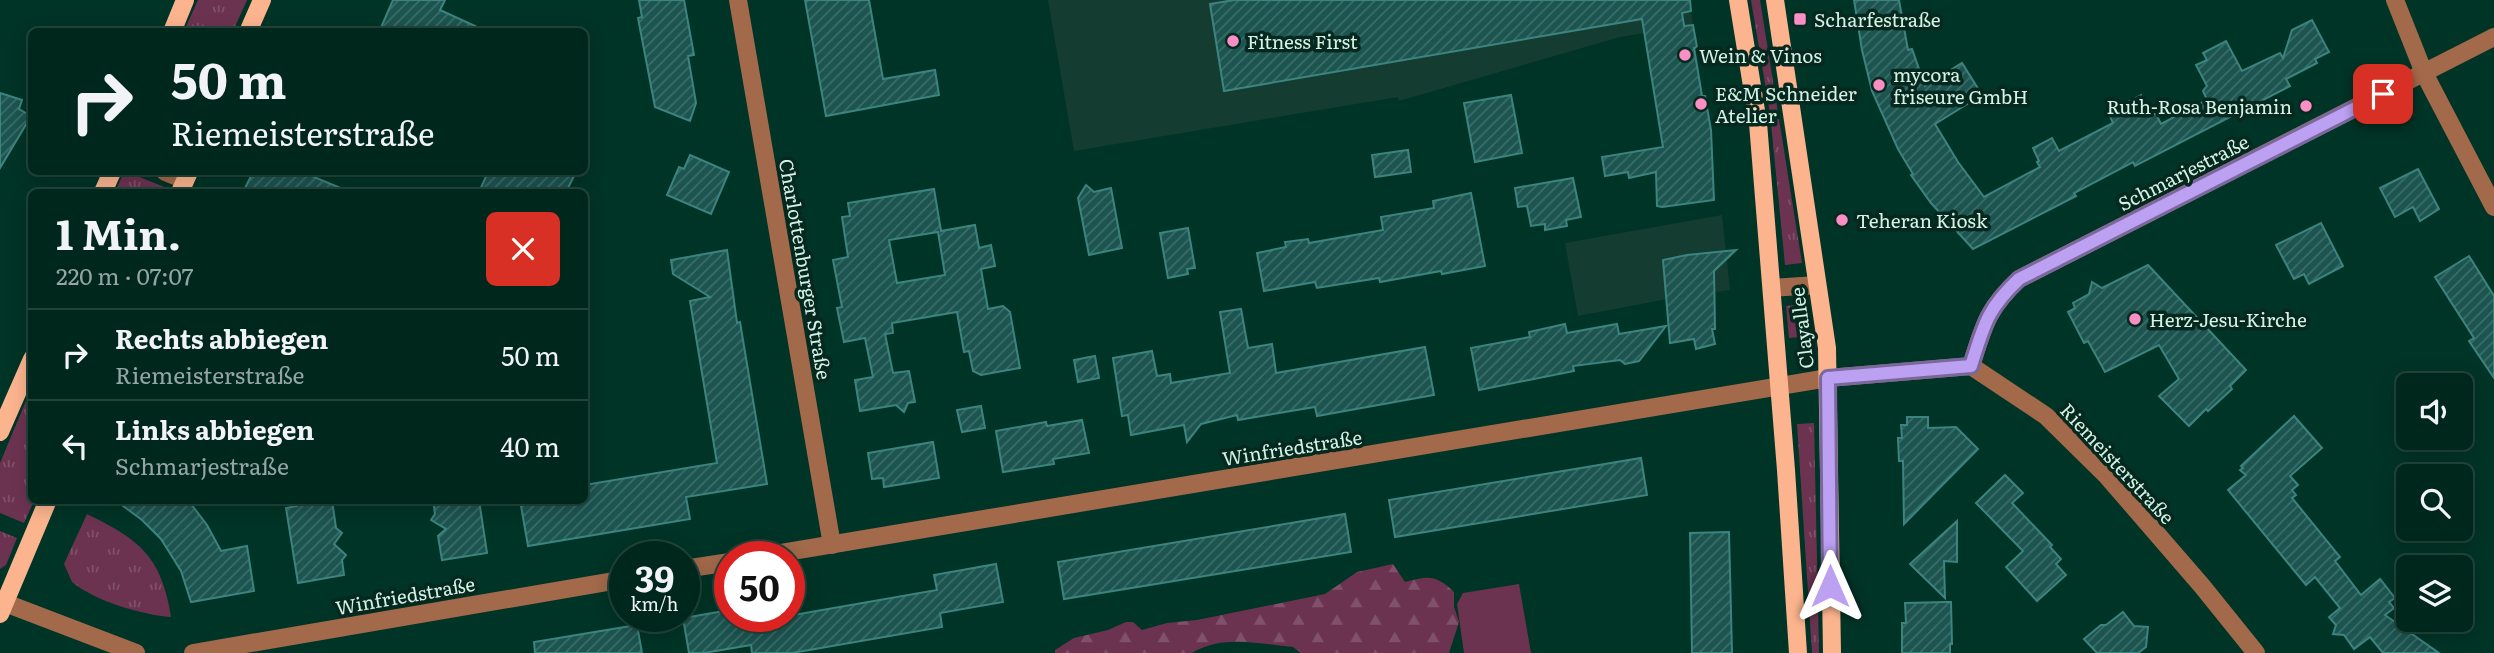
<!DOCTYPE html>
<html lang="de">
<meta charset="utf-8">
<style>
body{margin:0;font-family:Literata,serif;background:#0e3329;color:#f1f3f6;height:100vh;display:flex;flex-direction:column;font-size:26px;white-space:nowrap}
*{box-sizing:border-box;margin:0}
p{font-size:23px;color:#95a5a3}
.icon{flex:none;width:38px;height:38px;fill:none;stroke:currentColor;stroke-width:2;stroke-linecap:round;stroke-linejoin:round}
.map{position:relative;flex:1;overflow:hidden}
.sheet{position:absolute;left:28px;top:189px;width:560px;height:315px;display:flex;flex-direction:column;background:#00271c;border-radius:10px;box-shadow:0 4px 18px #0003,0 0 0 2px #22443b}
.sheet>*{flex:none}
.hud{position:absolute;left:28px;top:28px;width:560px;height:147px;border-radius:10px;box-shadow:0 4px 18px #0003,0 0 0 2px #22443b;background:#00271c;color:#f1f3f6;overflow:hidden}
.fabs{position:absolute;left:2396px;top:373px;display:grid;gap:14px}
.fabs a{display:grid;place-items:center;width:77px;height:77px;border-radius:10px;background:#00271c;box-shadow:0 4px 18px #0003,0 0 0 2px #22443b;font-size:35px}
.speed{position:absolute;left:609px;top:541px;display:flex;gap:14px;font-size:35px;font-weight:700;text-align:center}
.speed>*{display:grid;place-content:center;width:91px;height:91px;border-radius:50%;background:#00271c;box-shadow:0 4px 18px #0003,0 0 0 2px #22443b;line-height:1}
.speed small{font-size:18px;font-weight:400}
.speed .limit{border:10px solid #d22;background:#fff;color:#111}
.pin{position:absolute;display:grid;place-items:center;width:60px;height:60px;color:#fff;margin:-30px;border-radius:14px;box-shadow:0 4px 10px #0006}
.me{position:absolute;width:77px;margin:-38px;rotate:0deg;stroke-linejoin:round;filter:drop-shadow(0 0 5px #0008)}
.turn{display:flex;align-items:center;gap:24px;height:147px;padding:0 28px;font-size:32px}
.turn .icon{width:91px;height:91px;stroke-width:2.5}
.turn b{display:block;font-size:49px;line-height:60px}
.round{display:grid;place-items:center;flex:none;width:74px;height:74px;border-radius:10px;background:#0e3329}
.head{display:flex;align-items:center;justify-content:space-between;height:119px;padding:0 28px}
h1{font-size:42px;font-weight:700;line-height:52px}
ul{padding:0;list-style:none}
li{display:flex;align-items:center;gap:21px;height:91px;padding:0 28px;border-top:2px solid #22443b}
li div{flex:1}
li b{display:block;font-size:26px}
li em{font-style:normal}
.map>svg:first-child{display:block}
.built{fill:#153c30}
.grass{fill:url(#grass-tufts)}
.forest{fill:url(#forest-firs)}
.park{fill:#6c3351}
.building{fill:url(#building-hatch);stroke:#3c847f;stroke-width:2;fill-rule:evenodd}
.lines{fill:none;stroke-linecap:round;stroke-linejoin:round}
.minor{stroke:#a2694a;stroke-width:18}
.major{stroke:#fbb48e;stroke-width:18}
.route-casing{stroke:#7a689d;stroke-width:18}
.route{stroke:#bca0f2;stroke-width:12}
.poi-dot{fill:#fa8fc6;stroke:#06281e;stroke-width:2.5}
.labels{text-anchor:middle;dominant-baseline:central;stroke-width:7;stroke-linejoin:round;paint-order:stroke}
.poi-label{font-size:19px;fill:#d4f3e6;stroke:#06281e;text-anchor:start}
.street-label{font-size:19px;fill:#d4f3e6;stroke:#06281e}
</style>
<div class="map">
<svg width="2494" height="653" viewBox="0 0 2494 653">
<defs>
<pattern id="grass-tufts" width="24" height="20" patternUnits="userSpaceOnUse" patternTransform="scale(1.75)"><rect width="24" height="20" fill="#6c3351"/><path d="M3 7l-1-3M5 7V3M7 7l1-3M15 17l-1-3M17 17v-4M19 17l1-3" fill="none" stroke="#80516a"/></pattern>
<pattern id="forest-firs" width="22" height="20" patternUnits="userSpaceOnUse" patternTransform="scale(1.75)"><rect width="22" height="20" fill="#6c3351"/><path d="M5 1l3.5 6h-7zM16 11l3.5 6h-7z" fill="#80516a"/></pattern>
<pattern id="building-hatch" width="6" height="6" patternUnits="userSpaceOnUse" patternTransform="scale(1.75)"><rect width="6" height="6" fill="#1c5450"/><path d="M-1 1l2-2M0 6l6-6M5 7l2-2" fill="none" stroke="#3c6d69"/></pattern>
</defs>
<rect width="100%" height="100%" fill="#003426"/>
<g class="built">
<path d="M1048,0H1689L1693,25L1620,37L1399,101L1398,97L1074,151Z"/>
<path d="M1722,215L1730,290L1667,299L1578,316L1565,243Z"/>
</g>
<g class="grass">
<path d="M198,0H247L233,31H184Z"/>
<path d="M1751,0H1760L1802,263L1785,265L1770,113Z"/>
<path d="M127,172L167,188L165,192H115L123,174Z"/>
<path d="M1807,304L1809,336L1789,338L1786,306Z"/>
<path d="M31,389L32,500L34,501L24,523L0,513V463Z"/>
<path d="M1814,423L1819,653H1812L1797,424Z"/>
<path d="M87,514C140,540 161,556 171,617C142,615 95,601 72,582L64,564Z"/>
<path d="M0,531L17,538L6,565L0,569Z"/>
</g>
<path class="forest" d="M1393,564L1405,582C1429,576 1435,574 1454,592V607L1459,622L1449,653H1301L1293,647C1259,644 1222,634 1192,653H1055V650L1074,638L1108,630L1126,622H1133L1142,630L1167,623L1197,620L1325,594L1357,572Z"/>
<path class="park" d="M1519,584L1531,653H1464L1457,604L1463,593Z"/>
<g class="building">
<path d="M393,0H445L440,10L488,32H379Z"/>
<path d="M639,0H684L694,55L688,56L696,103L690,121L655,107L638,18L642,17Z"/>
<path d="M805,0H869L883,79L935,70L939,95L826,116Z"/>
<path d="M1234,0H1690L1691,11L1682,13L1684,26L1693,25L1697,47L1694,48L1702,96H1705L1711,130L1714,200L1662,207L1657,206L1656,172L1629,178L1628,172L1605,176L1602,157L1663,147L1642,19L1224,91L1210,4Z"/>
<path d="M1854,0H1899L1908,50L1912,49L1925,86L1962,63L1982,95L1935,124L1958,162L1984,197L2040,167L2037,162L2039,161L2033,148L2052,138L2059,151L2113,123L2108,112L2141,95L2150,114H2156L2161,124L2207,100L2203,91L2207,86L2196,65L2207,60L2203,53L2226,41L2242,71L2280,53L2283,58L2292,30L2312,20L2329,52L2315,59L2317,63L2286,79L2290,86L2135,166L2133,162L2074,193L2076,196L1973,249L1931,203L1911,175L1913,174L1898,149L1872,91L1862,50Z"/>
<path d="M0,93L22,100L19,109L31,116L0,168Z"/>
<path d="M1511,95L1522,153L1475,162L1464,103Z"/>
<path d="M1408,150L1411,172L1375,177L1372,155Z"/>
<path d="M690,155L729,172L711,214L667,195L679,167L684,169Z"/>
<path d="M2418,169L2439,209L2420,221L2413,207L2395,217L2380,188Z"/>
<path d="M253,172H302L350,192H243Z"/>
<path d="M488,172H576L566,192H479Z"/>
<path d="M1573,178L1581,217L1566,220L1567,226L1545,230V224L1531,226L1527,206L1518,207L1515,188Z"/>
<path d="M1086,185L1094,192L1111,188L1122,248L1089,255L1078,198Z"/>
<path d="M934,189L941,231L975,225L979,248L991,245L995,266L981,269L988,309L1003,306L1010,312L1020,368L981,375L973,371L969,351L964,352L957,312L892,323L893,333L885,334L893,373L909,371L915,402L908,403L904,412L896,405L860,411L855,380L873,377L865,338L844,342L837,308L842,307L833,260L848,257L842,217L850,216L848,203ZM938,232L945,275L897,283L889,240Z"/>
<path d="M1471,193L1485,266L1442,274L1441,271L1380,282L1379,278L1317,288L1315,282L1264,291L1257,253L1286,247L1285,242L1308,239L1309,243L1383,230L1381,217L1434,208L1433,201Z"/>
<path d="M2321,223L2343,266L2309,284L2304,274L2294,279L2276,245Z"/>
<path d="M1188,228L1195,268L1187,269L1188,274L1168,278L1160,233Z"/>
<path d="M727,250L737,323L740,322L767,484L686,497L690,519L528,546L520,500H584V485L717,463L690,301L710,297L673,274L671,260Z"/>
<path d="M1736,250L1714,271L1715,329H1712L1715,344L1696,349L1694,339L1670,343L1663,260L1687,255Z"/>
<path d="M2469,256L2494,296V378L2469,341L2474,338L2435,277Z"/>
<path d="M2148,265L2246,370L2230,386L2232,389L2208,411L2206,409L2189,426L2159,396L2179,379L2159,345L2105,372L2088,341L2084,343L2068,312L2075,308L2073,303L2089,294L2092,282L2102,288Z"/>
<path d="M1241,309L1248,348L1272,344L1276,373L1425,347L1434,395L1317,416L1315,407L1238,420L1237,415L1201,424L1187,442L1184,425L1131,435L1128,415L1122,416L1113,358L1152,351L1157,376L1170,374L1171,383L1230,373L1220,312Z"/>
<path d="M1565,324L1567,333L1617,324L1619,334L1666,326L1639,361L1625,364L1620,360L1573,366L1574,371L1479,390L1471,348L1530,337L1529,332Z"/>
<path d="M1095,356L1099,378L1078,382L1074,360Z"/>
<path d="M981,406L985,428L962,432L957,410Z"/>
<path d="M2294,416L2322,448L2290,476L2298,485L2292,490L2296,495L2292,498L2340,557L2335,561L2361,595L2380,579L2395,598L2389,602L2394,608L2385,615L2439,653H2383L2370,637L2354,649L2344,635L2333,634L2336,625L2329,617L2340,608L2315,577L2306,585L2228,490L2246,475L2240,470L2243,468L2241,466Z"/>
<path d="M1907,417H1928V428L1956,427L1978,449L1904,524L1903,461H1899L1898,438H1902L1901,425H1907Z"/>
<path d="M1082,420L1089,453L1053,459L1054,464L1003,472L996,431L1046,422L1047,426Z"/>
<path d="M933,442L939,478L884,487L883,478L872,479L868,453Z"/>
<path d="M1641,458L1647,495L1395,537L1389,500Z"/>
<path d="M2005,475L2023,493L2012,503L2052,545L2050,547L2061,559L2056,564L2066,575L2037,601L2006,567L2023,551L1976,503Z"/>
<path d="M115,500H188L207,525L221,551L247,546L254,591L191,602L181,571L161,539L142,520Z"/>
<path d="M296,500H332L336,528L342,533L334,544L346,555L342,560L344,575L298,583L286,508L297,506Z"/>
<path d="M433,500H479L487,553L442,560L438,536L446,529L431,520L435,514Z"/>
<path d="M1345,514L1351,552L1064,599L1058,562Z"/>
<path d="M1957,521V562L1944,561L1945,598L1910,564Z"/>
<path d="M1729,532L1732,653H1692L1690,533Z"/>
<path d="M996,564L1003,602L940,613L942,627L792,653H752L751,645L704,653H689L683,618L730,610V616H747L748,623L937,590L934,575Z"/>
<path d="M1946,602H1951L1952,644H1950V653H1902V623H1906L1905,603Z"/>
<path d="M2123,612L2134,626L2148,627L2146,647L2138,653H2097L2084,639L2101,625H2106Z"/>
<path d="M637,625L642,653H535L534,642Z"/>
</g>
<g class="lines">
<g class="minor">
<path d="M738,0L832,545"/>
<path d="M2395,0L2424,73L2494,207"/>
<path d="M165,172L185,180"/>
<path d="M1772,288L1817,285"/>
<path d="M1971,366C1984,325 1987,309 2019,279L2494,37"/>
<path d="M762,556L1828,378L1971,366L2046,416L2106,475L2202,586L2256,653"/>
<path d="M684,569L730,562"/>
<path d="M0,601L136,653"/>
<path d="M193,653L625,579"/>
</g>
<g class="major">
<path d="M1738,0L1758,123L1786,470L1798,653"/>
<path d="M1775,0L1827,348L1832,653"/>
<path d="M172,32L185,0"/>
<path d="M248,32L262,0"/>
<path d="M103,192L112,172"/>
<path d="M180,192L189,172"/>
<path d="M0,432L32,359"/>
<path d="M0,614L48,500"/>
</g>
</g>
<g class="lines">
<defs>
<path id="route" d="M1830,586L1828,378L1971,366C1984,325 1987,309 2019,279L2383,94"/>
</defs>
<use href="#route" class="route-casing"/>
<use href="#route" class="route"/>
</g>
<g class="poi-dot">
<rect x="1793" y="12" width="14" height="14" rx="3.5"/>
<circle cx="1233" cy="41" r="7"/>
<circle cx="1685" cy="55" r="7"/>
<circle cx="1879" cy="85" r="7"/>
<circle cx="1701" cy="104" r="7"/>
<circle cx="2306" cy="106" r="7"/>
<circle cx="1842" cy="220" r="7"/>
<circle cx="2135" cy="319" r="7"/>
</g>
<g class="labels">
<g class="poi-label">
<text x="1814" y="19">Scharfestraße</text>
<text x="1247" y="41">Fitness First</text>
<text x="1699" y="55">Wein &amp; Vinos</text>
<text x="1893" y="74">mycora<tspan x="1893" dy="22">friseure GmbH</tspan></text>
<text x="1715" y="93">E&amp;M Schneider<tspan x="1715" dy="22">Atelier</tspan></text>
<text x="2292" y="106" text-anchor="end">Ruth-Rosa Benjamin</text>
<text x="1856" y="220">Teheran Kiosk</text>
<text x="2149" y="319">Herz-Jesu-Kirche</text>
</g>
<g class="street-label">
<text transform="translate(2183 172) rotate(-27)">Schmarjestraße</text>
<text transform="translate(806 269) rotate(80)">Charlottenburger Straße</text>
<text transform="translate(1801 328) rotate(-97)">Clayallee</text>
<text transform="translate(1292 447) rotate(-9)">Winfriedstraße</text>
<text transform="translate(2118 463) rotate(47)">Riemeisterstraße</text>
<text transform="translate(405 595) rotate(-10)">Winfriedstraße</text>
</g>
</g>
</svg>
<div class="fabs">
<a><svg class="icon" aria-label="sound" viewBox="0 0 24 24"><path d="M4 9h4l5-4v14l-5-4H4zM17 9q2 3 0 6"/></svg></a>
<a><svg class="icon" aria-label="search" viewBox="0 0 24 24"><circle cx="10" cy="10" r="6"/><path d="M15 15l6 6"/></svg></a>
<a><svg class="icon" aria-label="layers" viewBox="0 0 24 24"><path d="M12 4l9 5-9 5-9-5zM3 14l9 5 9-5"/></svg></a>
</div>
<div class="speed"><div>39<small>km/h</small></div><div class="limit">50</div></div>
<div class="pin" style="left:2383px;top:94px;background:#d93025"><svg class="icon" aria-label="arrive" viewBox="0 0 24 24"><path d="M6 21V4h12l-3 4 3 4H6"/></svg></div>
<svg class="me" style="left:1830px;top:586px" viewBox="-20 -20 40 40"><path d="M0-17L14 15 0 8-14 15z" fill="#bca0f2" stroke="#fff" stroke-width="4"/></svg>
<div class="hud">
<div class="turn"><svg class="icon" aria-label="right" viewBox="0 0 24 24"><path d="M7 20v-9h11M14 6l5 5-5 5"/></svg><div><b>50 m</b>Riemeisterstraße</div></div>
</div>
<section class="sheet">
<div class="head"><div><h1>1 Min.</h1><p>220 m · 07:07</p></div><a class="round" style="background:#d93025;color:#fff"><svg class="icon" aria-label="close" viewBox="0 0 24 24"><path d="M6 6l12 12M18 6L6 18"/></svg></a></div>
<ul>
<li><svg class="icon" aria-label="right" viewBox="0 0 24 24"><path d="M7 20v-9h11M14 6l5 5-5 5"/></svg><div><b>Rechts abbiegen</b><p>Riemeisterstraße</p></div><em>50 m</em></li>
<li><svg class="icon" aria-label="left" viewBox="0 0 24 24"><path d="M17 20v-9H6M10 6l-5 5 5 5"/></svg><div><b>Links abbiegen</b><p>Schmarjestraße</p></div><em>40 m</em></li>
</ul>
</section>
</div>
